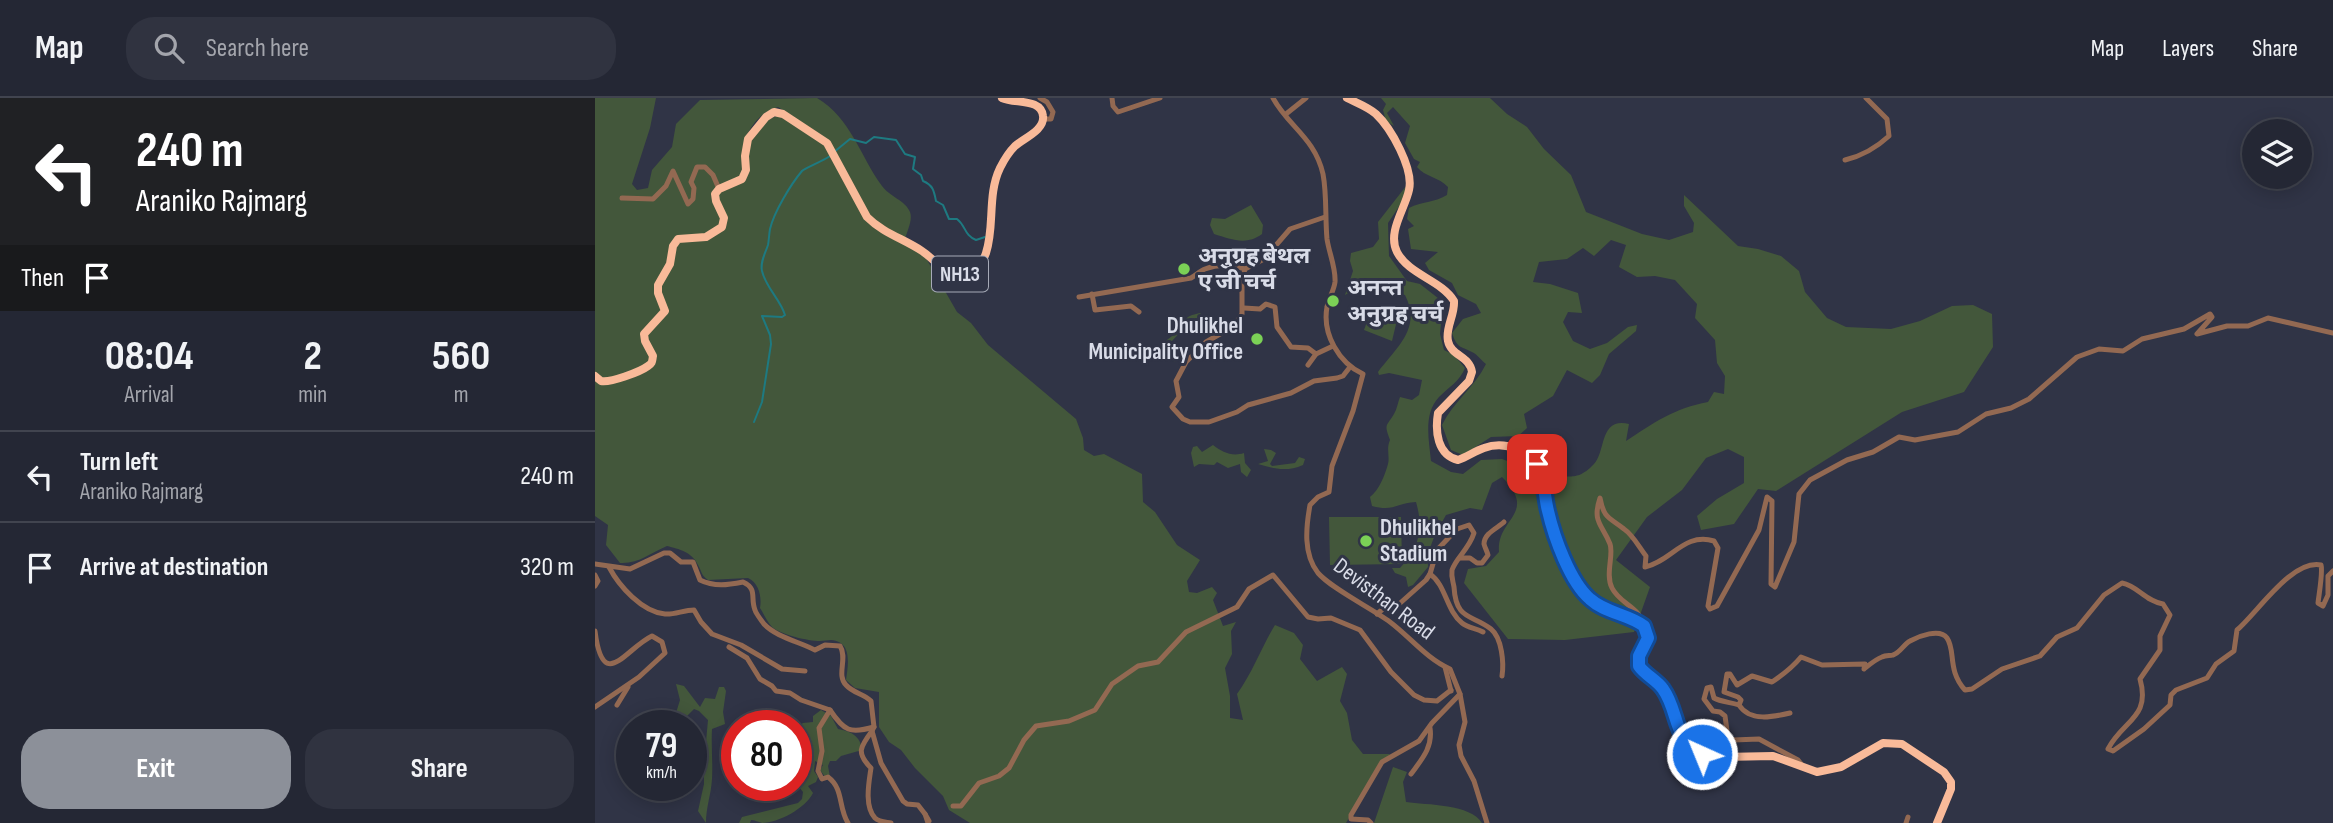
<!DOCTYPE html>
<meta charset="utf-8">
<style>
body{margin:0;font-family:"Sofia Sans Condensed","Noto Sans Devanagari",sans-serif;background:#303340;color:#f1f3f6;height:100vh;display:flex;flex-direction:column;font-size:26px;white-space:nowrap}
*{box-sizing:border-box;margin:0}
p{font-size:23px;color:#a3a5ac}
.icon{flex:none;width:38px;height:38px;fill:none;stroke:currentColor;stroke-width:2;stroke-linecap:round;stroke-linejoin:round}
.map{position:relative;flex:1;overflow:hidden}
.details{display:flex;flex-direction:column;background:#242734;width:595px}
.details>*{flex:none}
.banner{background:#202124;color:#fff;overflow:hidden}
.fabs{position:absolute;left:1647px;top:21px;display:grid;gap:14px}
.fabs a{display:grid;place-items:center;width:70px;height:70px;border-radius:50%;background:#242734;box-shadow:0 4px 18px #0003,0 0 0 2px #41444f;font-size:35px}
.speed{position:absolute;left:21px;top:612px;display:flex;gap:14px;font-size:35px;font-weight:700;text-align:center}
.speed>*{display:grid;place-content:center;width:91px;height:91px;border-radius:50%;background:#242734;box-shadow:0 4px 18px #0003,0 0 0 2px #41444f;line-height:1}
.speed small{font-size:18px;font-weight:400}
.speed .limit{border:10px solid #d22;background:#fff;color:#111}
.pin{position:absolute;display:grid;place-items:center;width:60px;height:60px;color:#fff;margin:-30px;border-radius:14px;box-shadow:0 4px 10px #0006}
.me{position:absolute;width:77px;margin:-38px;rotate:316deg;stroke-linejoin:round;filter:drop-shadow(0 0 5px #0008)}
.turn{display:flex;align-items:center;gap:24px;height:147px;padding:0 21px;font-size:32px}
.turn .icon{width:91px;height:91px;stroke-width:2.5}
.turn b{display:block;font-size:49px;line-height:60px}
.then{display:flex;align-items:center;height:66px;padding:0 21px;background:#0003;gap:14px;font-size:26px}
.eta{display:flex;justify-content:space-evenly;align-items:center;height:119px;text-align:center}
.eta b{font-size:42px;font-weight:700;line-height:49px}
.cta{display:flex;gap:14px;margin-top:auto;padding:14px 21px}
.cta a{flex:1;height:80px;border-radius:28px;background:#8c9099;color:#fff;font-size:28px;font-weight:700;line-height:80px;text-align:center}
.cta a+a{background:#303340;color:#f1f3f6}
ul{padding:0;list-style:none}
li{display:flex;align-items:center;gap:21px;height:91px;padding:0 21px;border-top:2px solid #41444f}
li div{flex:1}
li b{display:block;font-size:26px}
li em{font-style:normal}
header{display:flex;align-items:center;gap:42px;box-sizing:border-box;height:98px;padding:0 35px;background:#242734;border-bottom:2px solid #41444f}
header strong{font-size:33px}
nav{display:flex;gap:38px;margin-inline-start:auto;font-size:24px}
.search{width:490px;height:63px;background:#303340;display:flex;align-items:center;gap:18px;box-sizing:border-box;padding:0 24px;border-radius:28px;color:#a3a5ac;font-size:26px}
main{display:flex;flex:1;min-height:0}
.map>svg:first-child{display:block}
.green{fill:#43573b}
.lines{fill:none;stroke-linecap:round;stroke-linejoin:round}
.stream{stroke:#1e7a81;stroke-width:2}
.minor{stroke:#936952;stroke-width:5}
.highway{stroke:#f9ba99;stroke-width:8}
.route-casing{stroke:#114b97;stroke-width:18}
.route{stroke:#1a73e8;stroke-width:12}
.poi-dot{fill:#7bd156;stroke:#303446;stroke-width:2.5}
.labels{text-anchor:middle;dominant-baseline:central;stroke-width:6;stroke-linejoin:round;paint-order:stroke}
.shield{fill:#303446;stroke:#a6aab7;stroke-width:2}
.shield-label{font-size:21px;font-weight:bold;fill:#d9dce8}
.poi-label{font-size:23px;font-weight:bold;fill:#d9dce8;stroke:#303446;text-anchor:start}
.street-label{font-size:23px;fill:#d9dce8;stroke:#303446}
</style>
<header>
<strong>Map</strong>
<div class="search"><svg class="icon" aria-label="search" viewBox="0 0 24 24"><circle cx="10" cy="10" r="6"/><path d="M15 15l6 6"/></svg>Search here</div>
<nav><a>Map</a><a>Layers</a><a>Share</a></nav>
</header>
<main>
<section class="details">
<div class="banner">
<div class="turn"><svg class="icon" aria-label="left" viewBox="0 0 24 24"><path d="M17 20v-9H6M10 6l-5 5 5 5"/></svg><div><b>240 m</b>Araniko Rajmarg</div></div>
<div class="then">Then<svg class="icon" aria-label="arrive" viewBox="0 0 24 24"><path d="M6 21V4h12l-3 4 3 4H6"/></svg></div>
</div>
<div class="eta">
<div><b>08:04</b><p>Arrival</p></div>
<div><b>2</b><p>min</p></div>
<div><b>560</b><p>m</p></div>
</div>
<ul>
<li><svg class="icon" aria-label="left" viewBox="0 0 24 24"><path d="M17 20v-9H6M10 6l-5 5 5 5"/></svg><div><b>Turn left</b><p>Araniko Rajmarg</p></div><em>240 m</em></li>
<li><svg class="icon" aria-label="arrive" viewBox="0 0 24 24"><path d="M6 21V4h12l-3 4 3 4H6"/></svg><div><b>Arrive at destination</b></div><em>320 m</em></li>
</ul>
<div class="cta"><a>Exit</a><a>Share</a></div>
</section>
<div class="map">
<svg width="1738" height="725" viewBox="0 0 1738 725">
<rect width="100%" height="100%" fill="#303446"/>
<g class="green">
<path d="M0,0H61L55,30L37,86L42,92L53,90L57,72L77,49L81,26L105,2L222,0C256,20 265,58 287,88C294,98 311,103 315,114C318,122 312,133 310,141L280,124L274,118L234,45L226,37L183,9C165,15 159,24 150,40L155,44L170,23L184,17L230,47L271,121L277,128L321,152L331,160L362,214L376,225L393,247L481,321L488,340L489,352L499,358L509,356L547,376L548,404L560,414L582,447L605,462L592,483L594,494L602,495L617,489L622,495L618,502L628,528L641,524L636,533L637,556L630,570L635,598V620L648,622L642,596C658,574 666,550 680,527L699,535L708,547L705,561L722,583L747,569L752,576L745,603L752,615L757,642L768,656H795L777,679L751,725H375L354,712L348,698L320,670L306,652L294,644L284,629V594L260,590L251,582C253,567 258,544 236,542C233,542 229,543 225,543C213,543 187,537 177,529C172,524 169,516 165,510C167,499 164,485 153,480L113,482C106,477 107,474 103,467C97,454 84,451 72,448C55,455 44,466 25,465L11,447L13,427L0,418Z"/>
<path d="M786,0H895L912,16L932,29L949,51L976,77L991,114L1047,136L1074,142L1098,134L1099,125L1089,108V97L1143,148L1163,151L1186,158L1204,173L1210,194L1232,220L1251,229L1296,231L1325,223L1357,208L1378,207L1397,216L1398,249L1369,294L1307,314L1181,393L1163,391L1139,426L1106,432L1102,418L1122,401L1149,385V359L1133,351L1111,360L1087,392L1052,419L1021,462L1055,489L1039,534L970,542L913,541L869,485L873,471L891,468L904,454C901,420 944,416 907,379L897,385L887,412L875,410L851,417C841,435 832,449 833,469L818,487L813,489L811,479L800,475L797,470H805C824,449 829,432 821,404C801,405 799,414 777,408L775,399C784,392 790,377 793,366C795,358 791,351 795,342C789,326 791,329 799,316C802,311 803,304 805,299L817,302L824,297L827,282L794,275L784,277L783,274C802,249 827,230 810,197L798,194L796,189L775,183L750,197L758,173L755,163L756,155L778,149L784,141L783,124L808,92L812,87L807,104L793,125L794,158L812,183L825,186L848,204L845,236L849,252L859,257L870,270C865,283 854,289 844,299C828,316 834,342 836,363L856,374L868,376L886,362L907,361L926,368L940,390C944,387 949,383 954,381C974,374 980,386 999,366C1011,354 1004,319 1034,326L1031,343C1058,325 1080,310 1113,304L1119,294L1129,296L1130,278L1122,265L1120,242L1100,220L1102,206L1080,182L1060,178L1042,179L1024,169L1031,147L1016,142L999,158L988,150L972,161L944,164L938,184L955,186L983,195L987,215L973,214L968,224L978,243L995,251L1012,245L1033,229L1042,227L1041,233L1014,256L1005,277L997,285L972,272L958,298L929,316L932,330L923,338L896,339L868,357L856,352L847,327C858,304 880,289 891,266C887,263 882,256 877,254C865,248 862,250 857,235L868,221L886,215L881,206L863,197L857,185L834,172L830,165L843,154L816,151L813,131L819,128L812,121L814,110C827,103 839,105 852,97L853,89C844,79 830,79 822,69L825,64L819,61L810,45L815,28L798,9L792,15L799,28L791,23L788,12L791,6Z"/>
<path d="M656,107L668,127L667,136C651,148 636,141 619,136L615,127L617,120L630,121Z"/>
<path d="M776,213L802,222L797,243L769,232Z"/>
<path d="M605,215L612,223L600,231L592,227L576,244L581,255L579,258L581,264L576,262L564,248C570,243 578,238 583,233C593,221 587,219 605,215Z"/>
<path d="M618,347C627,354 637,359 649,355L650,365L656,372L652,379L646,374L645,366L633,370L622,364L619,367L604,366L599,369L596,355L598,349L602,348L607,354Z"/>
<path d="M669,351L676,352L681,355L675,366L677,368L700,365L704,359L710,361L708,367C692,374 679,371 663,366L673,363Z"/>
<path d="M734,419H806L807,466L735,467Z"/>
<path d="M81,586L89,588L105,609L110,600L120,601L124,589H129L131,593L128,614L130,626L117,631C116,648 118,664 117,681C116,697 111,709 111,725L103,713L109,686V657L106,653L96,658V649L111,644L113,622L104,613L99,611L82,628H68L66,622L70,616L81,615L85,602Z"/>
<path d="M226,612L236,618L243,631C255,633 266,638 267,652L246,658L241,663H235L233,668L235,679L231,680L225,672L228,667L220,663L219,673L223,679L221,684L213,688L218,695C211,710 183,725 167,725C163,724 160,722 156,722L155,725H144L147,719L203,705L207,701L208,694L204,689L207,687L209,665L218,650L212,639L201,653V630L208,625L218,624V618Z"/>
<path d="M798,669L812,674L808,684L811,704C832,707 876,706 887,725H779Z"/>
</g>
<g class="lines">
<g class="stream">
<path d="M239,54L255,41L271,45L279,39L301,42L310,56L320,59L318,71L326,77L328,83C338,87 339,93 341,103L348,107L354,121H362C371,128 369,137 381,142L390,139"/>
<path d="M159,324L167,304L176,246L175,237L167,218L187,219L190,217C185,201 171,190 167,173C165,164 170,156 173,147C174,142 174,136 175,131C179,114 196,86 207,73C210,70 228,63 235,58"/>
</g>
<g class="minor">
<path d="M445,0L452,4L458,14L456,21H448"/>
<path d="M517,0L518,8L523,14L565,0"/>
<path d="M678,0C693,28 720,40 728,76C732,97 730,120 732,141C734,155 741,170 740,184C739,193 733,201 732,209C727,236 744,265 768,276L758,313L737,368L734,394L723,399L715,407C711,429 708,456 723,475C737,491 776,510 795,524C815,539 832,561 855,571L865,596L837,625L824,643L787,664L756,717V721L773,722L776,725"/>
<path d="M691,16L711,0"/>
<path d="M1250,62C1267,58 1281,50 1294,38L1292,21L1271,0"/>
<path d="M27,100L58,101L71,88L78,73L93,106L98,101L99,90L96,84L102,69H110L118,77L124,91"/>
<path d="M730,119L695,131L669,161L650,171L647,183V216L639,228L611,244L591,264L581,283L584,299L577,309L588,321L595,324H614L642,314L653,307L696,295L719,283L742,280L748,278L755,269"/>
<path d="M497,196L500,212L536,208L544,214"/>
<path d="M484,199L596,180C601,177 605,173 610,171C623,166 638,167 650,171"/>
<path d="M649,210L665,211L671,206L680,209L682,229L696,249L713,250L721,256L738,248"/>
<path d="M713,267L721,256"/>
<path d="M865,460H875L882,465H887L893,457C892,453 890,450 889,446C889,435 903,430 909,424"/>
<path d="M0,466L35,471L69,455H75L86,464H98L105,482C119,489 133,487 148,484C163,491 155,500 160,512C161,516 167,523 169,526C181,539 205,544 220,552L230,547L245,548C253,560 241,577 251,587C258,595 269,596 276,603L279,629L277,633L286,665L308,703L312,706L323,707L330,716"/>
<path d="M14,469C24,488 47,514 70,516C79,517 89,512 99,512L106,524L117,536L146,547L187,571L210,573"/>
<path d="M835,476C851,487 851,512 867,525C873,530 881,530 888,534"/>
<path d="M0,477L3,483L0,488"/>
<path d="M782,516L789,510L803,507L831,482L835,476L842,452L862,431L874,427L879,435C874,451 861,460 857,472C856,479 858,483 859,489C861,523 877,516 896,531C907,540 909,565 907,578"/>
<path d="M1049,528C1045,509 1025,506 1017,490C1010,476 1019,456 1015,446C1007,426 997,424 1005,400C1009,421 1014,419 1029,431C1038,437 1044,449 1051,458L1050,469C1077,463 1089,434 1119,443L1123,450L1113,508L1115,511L1122,508L1164,432L1172,399L1177,403L1176,486L1180,489L1199,444L1204,396L1215,382L1252,362L1278,354L1304,339L1320,342L1363,334L1391,316L1416,310L1434,301L1482,259L1504,251L1528,253L1547,241L1589,231L1615,216L1617,219L1602,236L1632,228H1653L1673,220L1738,235"/>
<path d="M0,533C8,596 30,551 57,538L67,544L70,555L44,579L0,609"/>
<path d="M134,549L152,560L165,581L177,588L181,593L195,595L206,602L235,612C249,633 255,636 279,629"/>
<path d="M850,569L856,593"/>
<path d="M865,596L870,624L864,647L866,658L879,683L892,725"/>
<path d="M22,607L33,589"/>
<path d="M1144,607C1155,624 1178,619 1195,615"/>
<path d="M235,612L224,630L227,653L223,673L227,681L233,679C249,691 243,709 253,725"/>
<path d="M277,633C265,649 261,655 276,670C274,684 269,708 280,720C284,724 291,724 296,725"/>
<path d="M1207,667L1203,662L1164,641L1138,642L1133,640L1130,618L1125,614L1118,613L1109,601L1112,590L1116,589L1119,600C1126,604 1135,604 1144,607L1146,602L1143,599L1129,594L1132,576H1135L1142,587L1157,578L1177,584C1189,576 1197,570 1206,559L1227,567L1270,566L1269,571C1274,567 1281,561 1287,559C1291,557 1295,558 1298,557C1305,555 1309,546 1315,543C1324,538 1345,530 1352,540C1361,553 1352,572 1370,592L1377,591L1407,571L1445,558L1462,539L1482,530L1509,497L1527,485C1543,488 1550,503 1568,506L1575,517L1565,538V552L1545,581C1556,620 1528,622 1513,651L1518,653L1549,631L1575,607L1576,597L1581,592L1612,580L1621,566L1639,553L1642,532C1663,514 1697,461 1726,467C1728,474 1724,496 1723,505L1728,508L1733,497V478L1738,473"/>
<path d="M816,676C827,661 838,649 835,630"/>
<path d="M358,708H366L384,685L404,678L414,670L429,642L441,628L474,623L500,612L517,586L543,568L563,564L591,534L642,509L654,491L678,477L713,519L723,521L736,520L765,532L796,574L819,597L829,602L842,603L856,592"/>
<path d="M333,725L330,716L334,723"/>
<path d="M1311,725L1313,719"/>
</g>
<g class="highway">
<path d="M752,0C762,5 773,9 781,16C796,30 819,71 814,92C810,111 792,134 802,154C814,177 846,182 859,203C860,217 850,230 853,243C856,258 875,258 877,274L874,283L843,315C840,333 842,357 863,362C872,359 880,353 889,350C911,342 936,353 946,374C954,411 965,475 995,501C1010,514 1033,516 1049,528L1053,540L1044,558V568L1068,591L1087,640L1097,651L1107,656L1128,659L1178,658L1222,674L1246,669L1288,645L1307,646L1349,674L1356,684V691L1342,725"/>
<path d="M0,278L6,283C15,285 45,274 53,268C58,265 57,263 58,258L50,243L49,236L70,213L63,195V187L75,166L78,148L83,141L111,139L127,129L129,120L121,103L120,96L124,91L147,81L151,72L150,58L153,41L171,19L179,14L188,16L232,45L272,119C288,135 309,141 327,153C336,159 343,168 353,173C369,181 386,171 391,155C400,128 392,97 405,70C409,62 414,54 420,48C429,40 450,32 448,18C446,0 420,6 407,0"/>
</g>
</g>
<g class="lines">
<defs>
<path id="route" d="M942,366C950,380 949,398 953,413C959,439 975,484 995,501C1010,515 1033,516 1049,528L1053,540L1044,558V568C1050,577 1062,582 1068,591C1084,613 1078,643 1107,656"/>
</defs>
<use href="#route" class="route-casing"/>
<use href="#route" class="route"/>
</g>
<g class="poi-dot">
<circle cx="589" cy="171" r="7"/>
<circle cx="738" cy="203" r="7"/>
<circle cx="662" cy="241" r="7"/>
<circle cx="771" cy="443" r="7"/>
</g>
<g class="labels">
<rect class="shield" x="337" y="158.5" width="56" height="35" rx="5"/>
<g class="shield-label">
<text x="365" y="176">NH13</text>
</g>
<g class="poi-label">
<text x="603" y="158">अनुग्रह बेथल<tspan x="603" dy="26">ए जी चर्च</tspan></text>
<text x="752" y="190">अनन्त<tspan x="752" dy="26">अनुग्रह चर्च</tspan></text>
<text x="648" y="228" text-anchor="end">Dhulikhel<tspan x="648" dy="26">Municipality Office</tspan></text>
<text x="785" y="430">Dhulikhel<tspan x="785" dy="26">Stadium</tspan></text>
</g>
<g class="street-label">
<text transform="translate(789 501) rotate(37)">Devisthan Road</text>
</g>
</g>
</svg>
<div class="fabs">
<a><svg class="icon" aria-label="layers" viewBox="0 0 24 24"><path d="M12 4l9 5-9 5-9-5zM3 14l9 5 9-5"/></svg></a>
</div>
<div class="speed"><div>79<small>km/h</small></div><div class="limit">80</div></div>
<div class="pin" style="left:942px;top:366px;background:#d93025"><svg class="icon" aria-label="arrive" viewBox="0 0 24 24"><path d="M6 21V4h12l-3 4 3 4H6"/></svg></div>
<svg class="me" style="left:1107px;top:656px" viewBox="-20 -20 40 40"><circle r="17" fill="#1a73e8" stroke="#fff" stroke-width="3"/><path d="M0-11L8 9 0 5-8 9z" fill="#fff"/></svg>
</div>
</main>
